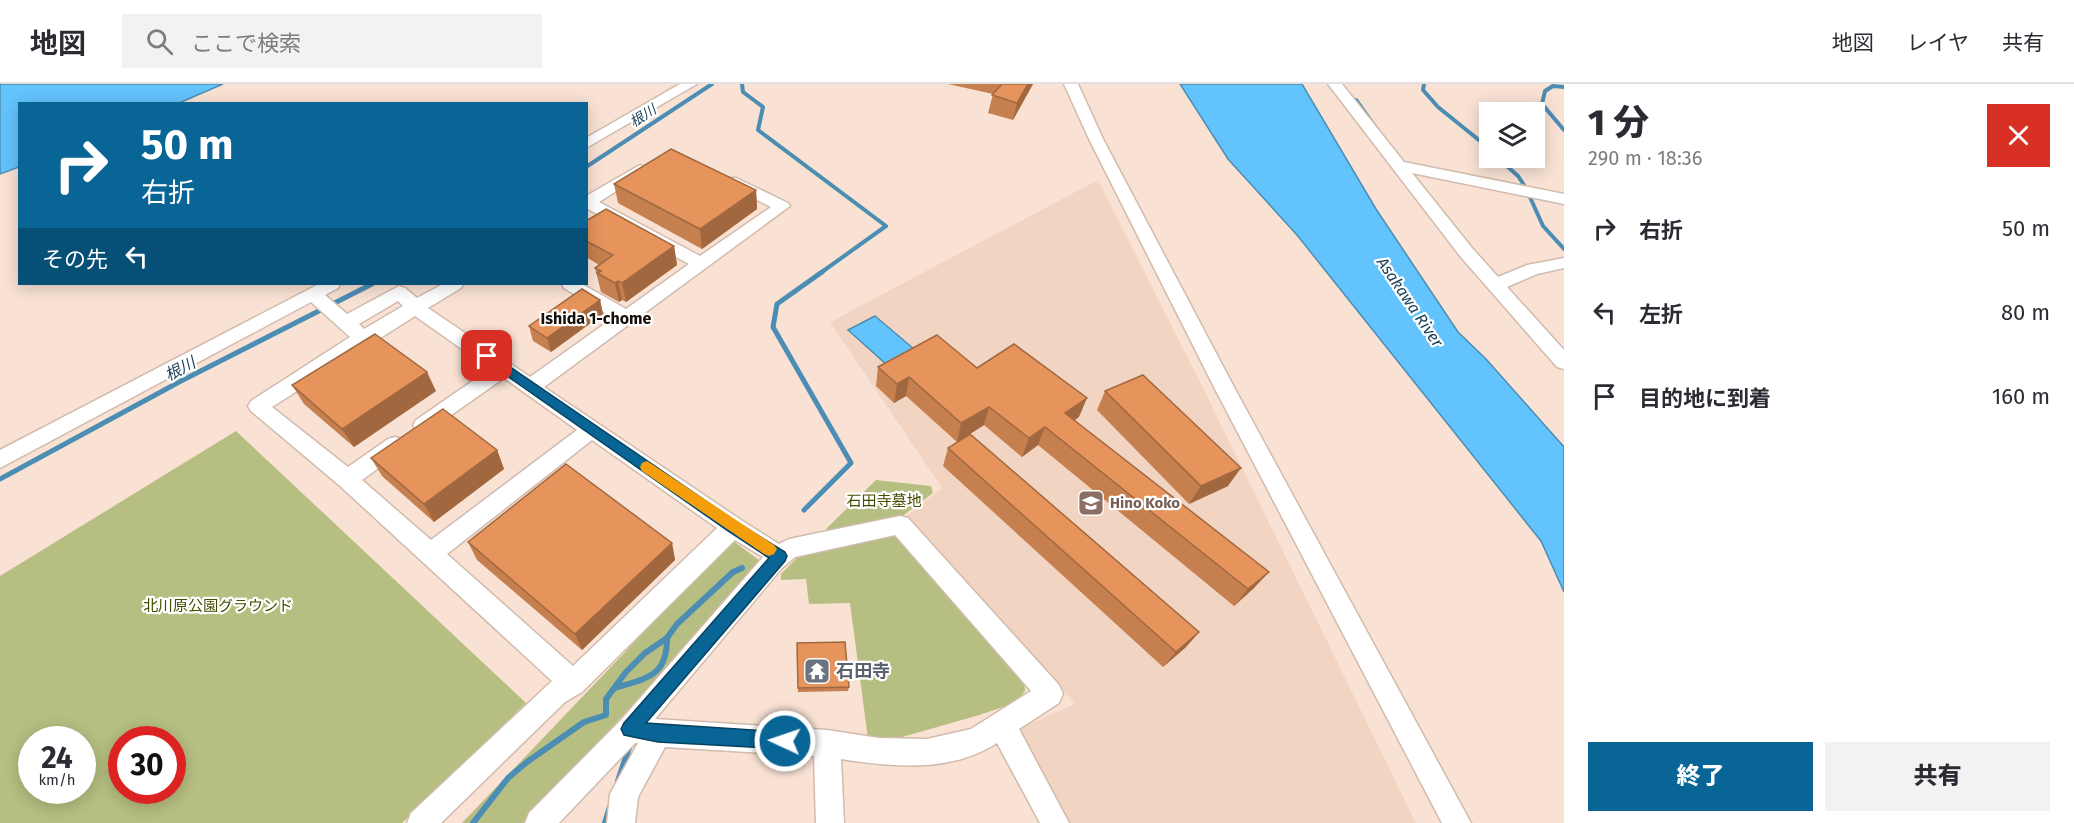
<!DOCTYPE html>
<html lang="ja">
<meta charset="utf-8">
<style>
body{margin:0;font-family:"Fira Sans","Noto Sans JP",sans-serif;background:#f2f2f3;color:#2b2b33;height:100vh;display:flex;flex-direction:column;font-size:22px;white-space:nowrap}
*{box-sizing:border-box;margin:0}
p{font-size:20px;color:#7c7c81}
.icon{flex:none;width:33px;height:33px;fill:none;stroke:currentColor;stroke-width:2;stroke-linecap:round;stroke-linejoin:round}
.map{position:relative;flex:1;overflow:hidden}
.sheet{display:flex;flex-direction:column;background:#fff;width:510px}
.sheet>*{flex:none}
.banner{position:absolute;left:18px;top:18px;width:570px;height:183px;border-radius:0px;box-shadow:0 3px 15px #0003;background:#086595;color:#fff;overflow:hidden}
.fabs{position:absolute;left:1479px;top:18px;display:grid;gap:12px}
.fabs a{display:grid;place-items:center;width:66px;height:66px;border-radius:0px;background:#fff;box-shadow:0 3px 15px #0003;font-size:30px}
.speed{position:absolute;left:18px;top:642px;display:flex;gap:12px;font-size:30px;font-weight:700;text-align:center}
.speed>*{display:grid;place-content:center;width:78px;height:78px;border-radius:50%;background:#fff;box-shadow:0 3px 15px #0003;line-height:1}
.speed small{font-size:15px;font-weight:400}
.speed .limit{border:9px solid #d22;background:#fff;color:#111}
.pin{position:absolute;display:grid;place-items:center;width:51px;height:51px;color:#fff;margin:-26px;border-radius:12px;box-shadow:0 3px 9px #0006}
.me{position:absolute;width:66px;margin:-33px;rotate:273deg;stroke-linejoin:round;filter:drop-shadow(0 0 4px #0008)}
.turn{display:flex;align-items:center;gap:21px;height:126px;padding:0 24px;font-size:27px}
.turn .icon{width:78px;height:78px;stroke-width:2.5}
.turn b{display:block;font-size:42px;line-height:51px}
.then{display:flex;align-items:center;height:57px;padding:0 24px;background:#0003;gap:12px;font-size:22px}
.round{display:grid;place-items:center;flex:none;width:63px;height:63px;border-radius:0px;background:#f2f2f3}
.headline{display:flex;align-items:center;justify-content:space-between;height:102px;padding:0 24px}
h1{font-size:36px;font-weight:800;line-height:45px}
.button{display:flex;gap:12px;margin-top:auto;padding:12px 24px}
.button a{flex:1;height:69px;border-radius:0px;background:#086595;color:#fff;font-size:24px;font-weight:800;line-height:69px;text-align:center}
.button a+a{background:#f2f2f3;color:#2b2b33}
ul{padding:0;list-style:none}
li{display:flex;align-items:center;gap:18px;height:84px;padding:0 24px}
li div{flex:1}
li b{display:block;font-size:22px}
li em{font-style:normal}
header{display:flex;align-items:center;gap:36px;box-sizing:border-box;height:84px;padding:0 30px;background:#fff;border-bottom:2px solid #e1e1e2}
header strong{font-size:28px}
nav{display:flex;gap:33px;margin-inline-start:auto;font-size:21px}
.search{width:420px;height:54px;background:#f2f2f3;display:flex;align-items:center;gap:15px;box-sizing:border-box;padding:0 21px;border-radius:0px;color:#7c7c81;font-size:22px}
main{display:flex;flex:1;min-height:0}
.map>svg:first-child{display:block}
.built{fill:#f2d4c2}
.green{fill:#b6be81;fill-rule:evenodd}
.water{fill:#63c3fd;stroke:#4c8db4;stroke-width:1.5}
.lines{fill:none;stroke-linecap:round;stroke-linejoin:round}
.stream-far2{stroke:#4c8db4;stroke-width:4}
.stream-far1{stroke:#4c8db4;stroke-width:5}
.stream{stroke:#4c8db4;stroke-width:6}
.minor-casing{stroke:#d1bbad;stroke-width:3}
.minor{fill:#fff;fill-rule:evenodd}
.wall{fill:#c67f4f}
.shaded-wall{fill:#a16840}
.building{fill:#e6945c;stroke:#a16840;stroke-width:1.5}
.route{fill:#086595;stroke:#054261;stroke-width:1.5}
.slow{fill:#f59e0b}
.labels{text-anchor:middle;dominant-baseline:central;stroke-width:4.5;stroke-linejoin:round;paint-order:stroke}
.far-water-label{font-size:14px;font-style:italic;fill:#1a425a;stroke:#fff}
.park-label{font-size:15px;fill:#474d00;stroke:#fff}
.education-label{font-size:15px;font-weight:bold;fill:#785e54;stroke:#fff;text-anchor:start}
.water-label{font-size:16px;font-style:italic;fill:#1a425a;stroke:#fff}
.neighbourhood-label{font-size:16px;font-weight:bold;fill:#160f0a;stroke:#fff}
.near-worship-label{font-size:18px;font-weight:bold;fill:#5b616d;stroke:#fff;text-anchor:start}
</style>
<header>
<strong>地図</strong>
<div class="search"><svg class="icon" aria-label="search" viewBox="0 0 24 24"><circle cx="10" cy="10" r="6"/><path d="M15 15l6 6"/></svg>ここで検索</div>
<nav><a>地図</a><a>レイヤ</a><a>共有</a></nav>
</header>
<main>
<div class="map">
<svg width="1564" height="739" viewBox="0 0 1564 739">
<rect width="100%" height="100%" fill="#f9e2d4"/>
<path class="built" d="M1098,96L1202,302L1416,739H1062L1013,647L1075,620L904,434L942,404L830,238Z"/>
<g class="green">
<path d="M236,347L526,619L402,739H0V492ZM32,656H82V706H32ZM122,656H172V706H122Z"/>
<path d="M876,396L931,402L933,409L897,436L830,450L826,445Z"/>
<path d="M894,451L903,454L1023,586L1025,607L1015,619L976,632L888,657L868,655L850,519L809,520L806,495L781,496V490L798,473Z"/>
<path d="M732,456L764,480L523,739H462Z"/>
</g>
<g class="water">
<path d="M0,0H223L179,19L20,20L19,83L0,90Z"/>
<path d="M1180,0H1302L1376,125L1458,248L1486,275L1564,363V508L1541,457L1297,151L1228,75Z"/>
<path d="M875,232L914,265L886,280L848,246Z"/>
</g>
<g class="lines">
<g class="stream-far2">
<path d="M742,0L743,8L763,23L758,46L886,142L819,190"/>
<path d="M1424,0L1423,6L1438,23L1490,65"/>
<path d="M1564,3L1553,2L1545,7L1542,20L1564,46"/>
<path d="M1356,16L1376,44"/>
<path d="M1498,74L1518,92L1524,101"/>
<path d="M586,83L712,0"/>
<path d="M1529,111L1543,142L1564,165"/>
</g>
<g class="stream-far1">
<path d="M0,395L181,297L372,200"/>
<path d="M804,426L851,379L773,243L777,220L822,188"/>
</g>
<g class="stream">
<path d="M615,604C647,594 667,593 667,554"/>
<path d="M618,697L630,661"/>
<path d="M473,739L508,694L527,678L584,638L606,631V615L626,588L645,569L667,554L677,540L733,488L742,484"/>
<path d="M605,739L610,723"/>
</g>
<defs>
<g id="minor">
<path d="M680,0H697L586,64V54Z"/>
<path d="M1064,0H1078L1103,55L1235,305L1471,739H1442L1215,305L1089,55Z"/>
<path d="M1328,0H1342L1404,78L1564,110V120L1412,89L1472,164L1498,193L1527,181L1564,174V184L1537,190L1507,203L1564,266V285L1557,283L1460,172Z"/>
<path d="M640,81L645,83L648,86L645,89L599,118L700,172L771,123L726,100L723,97L726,94H736L788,119L790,122L544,303L741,436L779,460L789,455L900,432L908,434L1059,601L1063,610L1059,619L1019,645L1069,739H1040L997,659C951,689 893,683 841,675L844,739H816L814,672L665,663L638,713L635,739H607L610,710L638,659H635L559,739H525L529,729L621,636L763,473L735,456L582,608L565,618L441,739H407L411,729L552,597L339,401L251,327L248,322L251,317L350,253L311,218L0,384V366L319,200H340L338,204L325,211L347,230L399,202L405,204L417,214L443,200H463L461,204L428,224L530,293L613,234L564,204L562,200H582L626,225L689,180L586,124V112ZM398,217L403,222L364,245L359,240ZM415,232L490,285L416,336L413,341L416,346L423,349L430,346L504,294L577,346L431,456L362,396L402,367L405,361L402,355L395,353L388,355L348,383L272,323ZM592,356L717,444L573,582L447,470ZM895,451L1031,607L971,645L927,655L879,654L827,646L655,635L782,484L795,473Z"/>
</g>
</defs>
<use href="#minor" class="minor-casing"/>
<use href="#minor" class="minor"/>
</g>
<g class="wall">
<path d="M948,0H1033L1013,36L988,29L993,10Z"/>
<path d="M614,100L756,106L757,125L702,165L618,119Z"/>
<path d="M586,137L674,162L677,181L626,218L622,216L619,218L601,208L595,184L599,181L586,173Z"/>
<path d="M600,216L603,230L551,268L533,257L529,242Z"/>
<path d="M878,283L977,284L1079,333L1074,336L1254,504L1234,522L1038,361L1022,373L984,341L970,350L1199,548L1186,563L1163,583L943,382L948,364L957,358L906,312L894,319L876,302Z"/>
<path d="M292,301L436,307L354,363L304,320Z"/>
<path d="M1105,307L1228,402L1189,420L1097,326Z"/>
<path d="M497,366L504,385L434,438L382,392L371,374Z"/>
<path d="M468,458L672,459L675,476L582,566L477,476Z"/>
<path d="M797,559L849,603L848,607L798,608Z"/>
</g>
<g class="shaded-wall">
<path d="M1028,0H1033L1013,36L1017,19Z"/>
<path d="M756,106L757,125L702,165L700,145Z"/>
<path d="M674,162L677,181L626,218L622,199Z"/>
<path d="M618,197L622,216L619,218L615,199Z"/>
<path d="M600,216L603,230L551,268L547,254Z"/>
<path d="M427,288L436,307L354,363L342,345Z"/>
<path d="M909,293L906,312L894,319L897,300Z"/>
<path d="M1087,314L1079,333L1058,348L1065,329Z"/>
<path d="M989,323L984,341L957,358L961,339Z"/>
<path d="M1045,343L1038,361L1022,373L1029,354Z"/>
<path d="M497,366L504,385L434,438L424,420Z"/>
<path d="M1241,384L1228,402L1189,420L1201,402Z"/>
<path d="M672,459L675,476L582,566L575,550Z"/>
<path d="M1269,488L1254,504L1234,522L1248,505Z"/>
<path d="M1199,548L1186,563L1163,583L1176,568Z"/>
</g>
<g class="building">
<path d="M1002,0H1028L1017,19L992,11Z"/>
<path d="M671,65L756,106L700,145L614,100Z"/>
<path d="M606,125L674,162L622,199L618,197L615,199L597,189L601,187L595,184L613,171L586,157V137Z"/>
<path d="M582,205L600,216L547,254L529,242Z"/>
<path d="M375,250L427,288L342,345L292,301Z"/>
<path d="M937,251L977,284L1014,260L1087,314L1065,329L1269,488L1248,505L1045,343L1029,354L989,323L961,339L909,293L897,300L878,283Z"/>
<path d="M1143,291L1241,384L1201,402L1105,307Z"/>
<path d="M443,325L497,366L424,420L371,374Z"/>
<path d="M970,350L1199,548L1176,568L948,364Z"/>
<path d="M566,380L672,459L575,550L468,458Z"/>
<path d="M845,558L849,603L798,604L797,559Z"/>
</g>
<path class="route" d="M487,267L738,439L785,468L787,472L785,477L646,639L785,648L791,651L794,657L791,663L785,665L658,658L624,651L621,645L624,639L769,474L728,447L483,275L481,272Z"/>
<path class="slow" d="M647,377L774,461L777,465L774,470L769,472L764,470L642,387L640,383L642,379Z"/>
<defs>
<symbol id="school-square" viewBox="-11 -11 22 22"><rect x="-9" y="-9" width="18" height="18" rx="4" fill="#8d6e63" stroke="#fff"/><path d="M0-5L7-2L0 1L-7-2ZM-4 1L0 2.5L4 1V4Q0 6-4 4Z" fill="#fff"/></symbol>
<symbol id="temple-square" viewBox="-11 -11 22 22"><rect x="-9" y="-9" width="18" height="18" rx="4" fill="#6b7280" stroke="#fff"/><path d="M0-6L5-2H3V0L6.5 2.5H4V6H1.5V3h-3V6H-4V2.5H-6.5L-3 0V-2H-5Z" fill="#fff"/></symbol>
</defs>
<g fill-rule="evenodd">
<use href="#school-square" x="1076" y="404" width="30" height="30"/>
<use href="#temple-square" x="802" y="572" width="30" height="30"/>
</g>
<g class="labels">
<g class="far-water-label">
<text transform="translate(643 32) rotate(-33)">根川</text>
</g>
<g class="park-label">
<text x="884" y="417">石田寺墓地</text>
<text x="218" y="522">北川原公園グラウンド</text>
</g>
<g class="education-label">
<text x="1110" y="419">Hino Koko</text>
</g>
<g class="water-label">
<text transform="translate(1410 218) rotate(56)">Asakawa River</text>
<text transform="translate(180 285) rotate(-28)">根川</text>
</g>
<g class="neighbourhood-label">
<text x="596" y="234">Ishida 1-chome</text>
</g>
<g class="near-worship-label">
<text x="836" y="587">石田寺</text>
</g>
</g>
</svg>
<div class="fabs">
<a><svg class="icon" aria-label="layers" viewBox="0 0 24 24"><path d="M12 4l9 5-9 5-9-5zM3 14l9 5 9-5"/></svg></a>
</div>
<div class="speed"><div>24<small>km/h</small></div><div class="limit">30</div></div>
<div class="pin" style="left:487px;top:272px;background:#d93025"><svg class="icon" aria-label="arrive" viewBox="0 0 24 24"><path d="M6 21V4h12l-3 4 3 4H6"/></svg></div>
<svg class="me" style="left:785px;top:657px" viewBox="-20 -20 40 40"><circle r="17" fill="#086595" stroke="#fff" stroke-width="3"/><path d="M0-11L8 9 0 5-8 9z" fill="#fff"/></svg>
<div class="banner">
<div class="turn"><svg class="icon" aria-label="right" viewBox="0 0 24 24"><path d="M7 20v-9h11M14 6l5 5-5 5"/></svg><div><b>50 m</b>右折</div></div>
<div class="then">その先<svg class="icon" aria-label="left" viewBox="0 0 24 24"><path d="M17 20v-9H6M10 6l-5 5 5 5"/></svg></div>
</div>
</div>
<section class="sheet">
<div class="headline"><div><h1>1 分</h1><p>290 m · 18:36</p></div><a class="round" style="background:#d93025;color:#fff"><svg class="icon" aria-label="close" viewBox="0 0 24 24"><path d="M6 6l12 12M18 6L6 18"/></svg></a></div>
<ul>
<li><svg class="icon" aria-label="right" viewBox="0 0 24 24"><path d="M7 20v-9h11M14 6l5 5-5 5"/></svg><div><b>右折</b></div><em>50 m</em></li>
<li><svg class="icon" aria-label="left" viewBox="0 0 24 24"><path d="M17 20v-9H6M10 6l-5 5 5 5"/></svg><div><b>左折</b></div><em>80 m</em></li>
<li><svg class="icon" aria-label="arrive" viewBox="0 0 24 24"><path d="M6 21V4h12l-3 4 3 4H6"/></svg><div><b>目的地に到着</b></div><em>160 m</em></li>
</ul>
<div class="button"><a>終了</a><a>共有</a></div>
</section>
</main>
